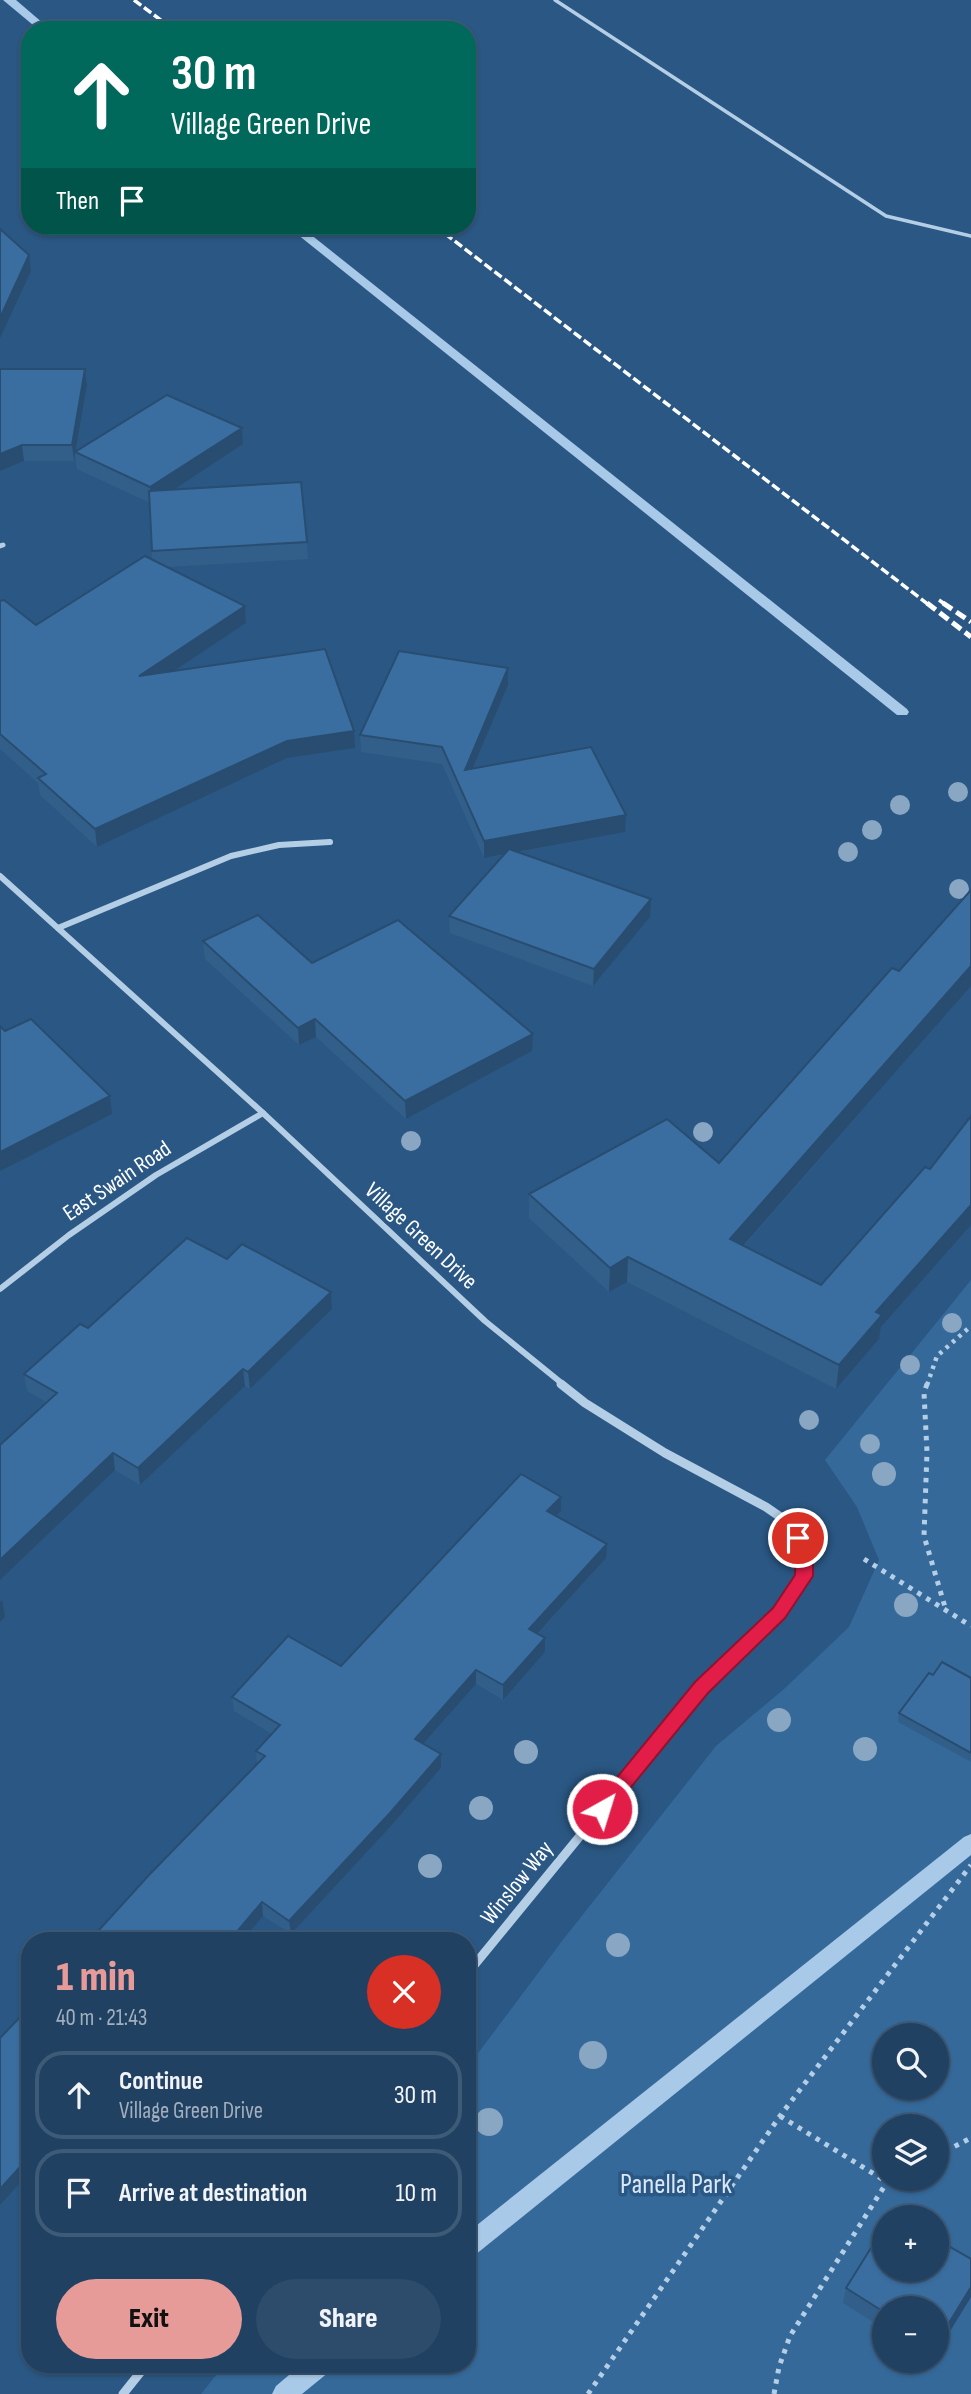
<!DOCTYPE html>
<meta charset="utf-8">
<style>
body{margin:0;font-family:"Sofia Sans Condensed",sans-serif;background:#2d4c6b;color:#f1f3f6;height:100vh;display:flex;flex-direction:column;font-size:26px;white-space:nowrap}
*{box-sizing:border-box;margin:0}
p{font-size:23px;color:#a2afbe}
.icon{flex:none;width:38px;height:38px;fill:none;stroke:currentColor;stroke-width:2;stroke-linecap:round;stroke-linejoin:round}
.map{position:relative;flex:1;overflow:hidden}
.panel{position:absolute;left:21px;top:1932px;width:455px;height:441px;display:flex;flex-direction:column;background:#204162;border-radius:28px;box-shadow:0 2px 5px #0004,0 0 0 2px #3d5a77}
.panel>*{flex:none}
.guide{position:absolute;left:21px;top:21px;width:455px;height:214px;border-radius:28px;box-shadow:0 2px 5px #0004,0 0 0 2px #3d5a77;background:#00695c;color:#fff;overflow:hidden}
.fabs{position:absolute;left:872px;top:2023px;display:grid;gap:14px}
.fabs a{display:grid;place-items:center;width:77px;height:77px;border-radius:50%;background:#204162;box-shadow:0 2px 5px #0004,0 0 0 2px #3d5a77;font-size:35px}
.pin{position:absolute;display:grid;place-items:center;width:60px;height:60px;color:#fff;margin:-30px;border:4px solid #fff;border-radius:50%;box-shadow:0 2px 7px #0007}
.me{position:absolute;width:77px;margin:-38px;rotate:39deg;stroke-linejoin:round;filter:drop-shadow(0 0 5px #0008)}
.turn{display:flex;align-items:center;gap:24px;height:147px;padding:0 35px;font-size:32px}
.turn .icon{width:91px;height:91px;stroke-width:2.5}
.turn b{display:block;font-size:49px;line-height:60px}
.then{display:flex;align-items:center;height:66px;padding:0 35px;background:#0003;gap:14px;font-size:26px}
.round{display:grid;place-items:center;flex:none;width:74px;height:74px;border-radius:37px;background:#2d4c6b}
.headline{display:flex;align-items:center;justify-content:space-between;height:119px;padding:0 35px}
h1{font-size:42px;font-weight:800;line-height:52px;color:#e69b98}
.primary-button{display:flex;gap:14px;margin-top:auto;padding:14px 35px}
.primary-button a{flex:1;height:80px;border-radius:42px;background:#e69b98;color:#111;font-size:28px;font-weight:800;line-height:80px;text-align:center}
.primary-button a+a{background:#2d4c6b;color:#f1f3f6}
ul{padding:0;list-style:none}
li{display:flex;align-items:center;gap:21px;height:88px;margin:0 14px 10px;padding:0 21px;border:4px solid #3d5a77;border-radius:28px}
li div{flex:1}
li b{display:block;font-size:26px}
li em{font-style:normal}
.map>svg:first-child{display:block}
.green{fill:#35699a;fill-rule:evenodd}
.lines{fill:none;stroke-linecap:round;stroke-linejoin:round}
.stream{fill:#a8c9e7;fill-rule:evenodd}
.path-far1{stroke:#b4cee6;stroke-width:4.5;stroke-dasharray:3.5 5;stroke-linecap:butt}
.path{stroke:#b4cee6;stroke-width:5;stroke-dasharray:4.5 6;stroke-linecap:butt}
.service{stroke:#b4cee6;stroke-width:3.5}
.minor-far2{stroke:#b4cee6;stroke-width:5}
.minor-far1{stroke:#b4cee6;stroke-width:6}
.minor{stroke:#b4cee6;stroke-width:9}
.rail-far1{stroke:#fff;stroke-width:3.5;stroke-dasharray:9 3.5;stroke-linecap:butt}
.rail{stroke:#fff;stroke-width:5;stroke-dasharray:11 5;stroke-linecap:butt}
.tree{fill:#89a6c2}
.wall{fill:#325f8a}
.shaded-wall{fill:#294d70}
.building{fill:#3a6ea0;stroke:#294d70;stroke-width:2}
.route{fill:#e11d48;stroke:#92132f;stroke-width:2}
.labels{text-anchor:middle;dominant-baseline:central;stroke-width:7;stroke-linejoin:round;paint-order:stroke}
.street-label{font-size:23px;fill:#fff;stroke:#2a5783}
.near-park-label{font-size:28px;fill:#d7e7f5;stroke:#2a5783}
</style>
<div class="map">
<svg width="971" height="2394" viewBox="0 0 971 2394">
<rect width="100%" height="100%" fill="#2a5783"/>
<path class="green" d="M971,1280V2394H201L225,2364H467V2068L562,1941L716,1746L784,1689L849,1627L879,1560L857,1507L825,1460ZM884,2035H936V2088H884ZM884,2126H936V2179H884ZM884,2217H936V2270H884ZM884,2308H936V2361H884Z"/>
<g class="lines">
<g class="stream">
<path d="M3,0H16L51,30H39Z"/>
<path d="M287,226H300L907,709L909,712L907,715H897Z"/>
<path d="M971,1834V1855L475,2255L467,2258V2233L964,1837Z"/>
<path d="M302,2364H333L329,2372L302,2394H272L276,2386Z"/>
</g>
<path class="path-far1" d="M927,1385L937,1356L971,1326"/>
<g class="path">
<path d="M927,1384L924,1393L927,1452L924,1536L945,1607"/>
<path d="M864,1559L971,1626"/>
<path d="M780,2116L887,2182"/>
<path d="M936,2156L971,2138"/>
<path d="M588,2394L780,2116L971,1865"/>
<path d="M774,2394L779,2367L790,2336L887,2182L893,2179"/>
</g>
<path class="service" d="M555,0L886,216L971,236"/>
<path class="minor-far2" d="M0,546L3,545"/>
<g class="minor-far1">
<path d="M0,876L263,1113L485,1321L564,1385"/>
<path d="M58,928L231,856L279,845L330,842"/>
<path d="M0,1289L69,1235L156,1175L263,1113"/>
</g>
<g class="minor">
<path d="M467,1974L702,1687L779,1613L804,1576L805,1550L792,1525L766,1507L665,1453L585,1403L561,1384"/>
<path d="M123,2394L147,2364"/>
</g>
<g class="rail-far1">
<path d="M134,0L174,30"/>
<path d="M435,226L929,605"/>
<path d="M939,600L946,605"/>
</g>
<g class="rail">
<path d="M927,603L971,637"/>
<path d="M943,603L971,622"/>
</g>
</g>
<g class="tree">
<circle cx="958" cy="792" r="10"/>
<circle cx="900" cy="805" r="10"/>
<circle cx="872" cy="830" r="10"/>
<circle cx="848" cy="852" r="10"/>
<circle cx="959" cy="889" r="10"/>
<circle cx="703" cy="1132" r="10"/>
<circle cx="411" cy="1141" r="10"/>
<circle cx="952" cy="1323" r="10"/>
<circle cx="910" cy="1365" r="10"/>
<circle cx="809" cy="1420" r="10"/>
<circle cx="870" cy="1444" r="10"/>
<circle cx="884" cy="1474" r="12"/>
<circle cx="906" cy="1605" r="12"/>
<circle cx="779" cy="1720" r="12"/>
<circle cx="865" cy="1749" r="12"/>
<circle cx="526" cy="1752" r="12"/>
<circle cx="481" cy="1808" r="12"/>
<circle cx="430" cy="1866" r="12"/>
<circle cx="618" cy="1945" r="12"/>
<circle cx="593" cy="2055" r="14"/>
<circle cx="489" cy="2122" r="14"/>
</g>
<g class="wall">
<path d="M85,369L87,385L76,452L242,428L243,444L174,489L307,542L308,559L166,567L245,606L246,623L174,671L355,748L287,758L97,847L40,795L38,783L0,749V601L36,625L152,560L150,503L77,469L75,455L74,461H24L0,471Z"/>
<path d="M508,668V685L473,769L625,832L518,852L650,917L593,986L450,933L449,916L505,855L484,858L442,764L361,752L360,735Z"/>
<path d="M971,890V986L744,1246L821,1285L930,1169L971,1116V1225L881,1327L879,1339L836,1389L627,1282L609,1292L529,1218V1194L719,1163L899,971Z"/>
<path d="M203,941L312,963L532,1051L406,1119L316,1037L299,1045L205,959Z"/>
<path d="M227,1259L332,1309L250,1389L245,1386L140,1485L115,1470L46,1402L27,1391L24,1374L88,1328Z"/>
<path d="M561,1497V1511L556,1515L606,1558L538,1634L545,1638V1652L503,1700L476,1684L423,1744L441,1768L390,1827L291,1934L263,1916L242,1941L257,1764L256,1751L272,1734L234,1711L232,1697L341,1666Z"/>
<path d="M971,1678V1762L898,1722L899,1713Z"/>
<path d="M971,2259V2297L936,2354V2308H884V2329L843,2303L846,2288Z"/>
</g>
<g class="shaded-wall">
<path d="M29,255L31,271L0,338V318Z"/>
<path d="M85,369L87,385L74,461L72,445Z"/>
<path d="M242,428L243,444L152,504L150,487Z"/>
<path d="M22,445L24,461L0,471V454Z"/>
<path d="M245,606L246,623L141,693L139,676Z"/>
<path d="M508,668V685L465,787V770Z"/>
<path d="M354,731L355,748L287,758L97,847L95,829L287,741Z"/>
<path d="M626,815L625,832L484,858V841Z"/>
<path d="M651,899L650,917L593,986L594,969Z"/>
<path d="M971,966V986L728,1263L730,1239Z"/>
<path d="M315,1019L316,1037L299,1045L298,1028Z"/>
<path d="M533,1034L532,1051L406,1119L405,1101Z"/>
<path d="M110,1096L112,1114L0,1171V1152Z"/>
<path d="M971,1205V1225L881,1327L879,1339L836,1389L839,1365L876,1312Z"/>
<path d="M628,1257L627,1282L609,1292L610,1268Z"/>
<path d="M331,1292L332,1309L250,1389L248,1372Z"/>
<path d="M243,1369L245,1386L140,1485L138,1468Z"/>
<path d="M113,1453L115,1470L0,1580V1560Z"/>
<path d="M561,1497V1511L547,1525V1511Z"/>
<path d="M607,1544L606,1558L529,1643V1629Z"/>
<path d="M2,1600L5,1617L0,1622V1602Z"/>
<path d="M545,1638V1652L503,1700V1685Z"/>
<path d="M476,1670V1684L415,1753V1739Z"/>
<path d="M441,1754V1768L390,1827L291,1934L289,1921Z"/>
<path d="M262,1902L263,1916L242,1941H229Z"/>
<path d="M29,2157L30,2172L0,2205V2189Z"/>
<path d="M971,2287V2297L936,2354V2344Z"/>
</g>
<g class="building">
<path d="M0,229L29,255L0,318Z"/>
<path d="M0,369H85L72,445H22L0,454Z"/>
<path d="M167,395L242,428L150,487L75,452Z"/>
<path d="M301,482L307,542L152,551L149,491Z"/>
<path d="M145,556L245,606L139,676L325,649L354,731L287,741L95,829L38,778L46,774L0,734V601L4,600L36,625Z"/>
<path d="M399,651L508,668L465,770L591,747L626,815L484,841L442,747L360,735Z"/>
<path d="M509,849L651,899L594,969L449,916Z"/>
<path d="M971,890V966L730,1239L821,1285L925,1167L930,1169L971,1116V1205L876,1312L882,1315L839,1365L628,1257L610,1268L529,1194L667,1119L719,1163L892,968L899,971Z"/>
<path d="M258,915L312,963L398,920L533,1034L405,1101L315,1019L298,1028L203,941Z"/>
<path d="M31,1019L110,1096L0,1152V1026L5,1031Z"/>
<path d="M187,1238L227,1259L242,1244L331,1292L248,1372L243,1369L138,1468L113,1453L0,1560V1445L57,1393L24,1374L80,1324L88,1328Z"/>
<path d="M521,1474L561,1497L547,1511L607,1544L529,1629L545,1638L503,1685L476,1670L415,1739L441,1754L390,1813L289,1921L262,1902L229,1941H89L149,1875L265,1756L256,1751L280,1725L232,1697L288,1636L341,1666Z"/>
<path d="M942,1662L971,1678V1753L899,1713L929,1673L933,1675Z"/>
<path d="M30,2007V2157H29L0,2189V2038Z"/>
<path d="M892,2213L900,2217H890Z"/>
<path d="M884,2227V2270H936V2239L971,2259V2287L936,2344V2308H884V2312L846,2288Z"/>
</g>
<path class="route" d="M798,1531L804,1533L813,1550V1576L785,1618L708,1693L609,1814L602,1817L596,1814L593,1809L596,1803L695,1682L773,1608L795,1575L796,1550L789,1538L792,1533Z"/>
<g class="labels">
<g class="street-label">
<text transform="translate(117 1181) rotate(-34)">East Swain Road</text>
<text transform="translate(421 1236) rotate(43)">Village Green Drive</text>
<text transform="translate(517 1883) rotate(-51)">Winslow Way</text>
</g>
<g class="near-park-label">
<text x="676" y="2184">Panella Park</text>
</g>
</g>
</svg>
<div class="fabs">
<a><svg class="icon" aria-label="search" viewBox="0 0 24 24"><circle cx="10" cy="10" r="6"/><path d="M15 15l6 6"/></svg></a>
<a><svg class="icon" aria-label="layers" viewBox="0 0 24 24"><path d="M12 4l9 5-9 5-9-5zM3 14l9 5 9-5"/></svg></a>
<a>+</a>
<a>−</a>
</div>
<div class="pin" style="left:798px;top:1538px;background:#d93025"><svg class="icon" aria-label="arrive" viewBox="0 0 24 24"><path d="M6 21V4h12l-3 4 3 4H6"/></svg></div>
<svg class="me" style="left:602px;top:1809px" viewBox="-20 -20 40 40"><circle r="17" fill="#e11d48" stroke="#fff" stroke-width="3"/><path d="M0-11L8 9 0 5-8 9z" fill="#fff"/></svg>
<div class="guide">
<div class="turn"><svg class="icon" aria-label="ahead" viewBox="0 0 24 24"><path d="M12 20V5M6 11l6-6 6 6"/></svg><div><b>30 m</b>Village Green Drive</div></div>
<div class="then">Then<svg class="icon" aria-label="arrive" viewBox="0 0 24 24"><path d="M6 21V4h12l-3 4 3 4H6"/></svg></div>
</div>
<section class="panel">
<div class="headline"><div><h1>1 min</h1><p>40 m · 21:43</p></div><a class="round" style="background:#d93025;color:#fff"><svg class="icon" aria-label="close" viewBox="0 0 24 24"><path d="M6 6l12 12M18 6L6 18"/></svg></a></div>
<ul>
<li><svg class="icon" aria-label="ahead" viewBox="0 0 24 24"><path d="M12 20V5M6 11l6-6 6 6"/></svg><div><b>Continue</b><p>Village Green Drive</p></div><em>30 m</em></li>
<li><svg class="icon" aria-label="arrive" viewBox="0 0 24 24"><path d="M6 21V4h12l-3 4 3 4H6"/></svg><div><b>Arrive at destination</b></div><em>10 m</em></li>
</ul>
<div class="primary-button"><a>Exit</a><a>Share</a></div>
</section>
</div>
